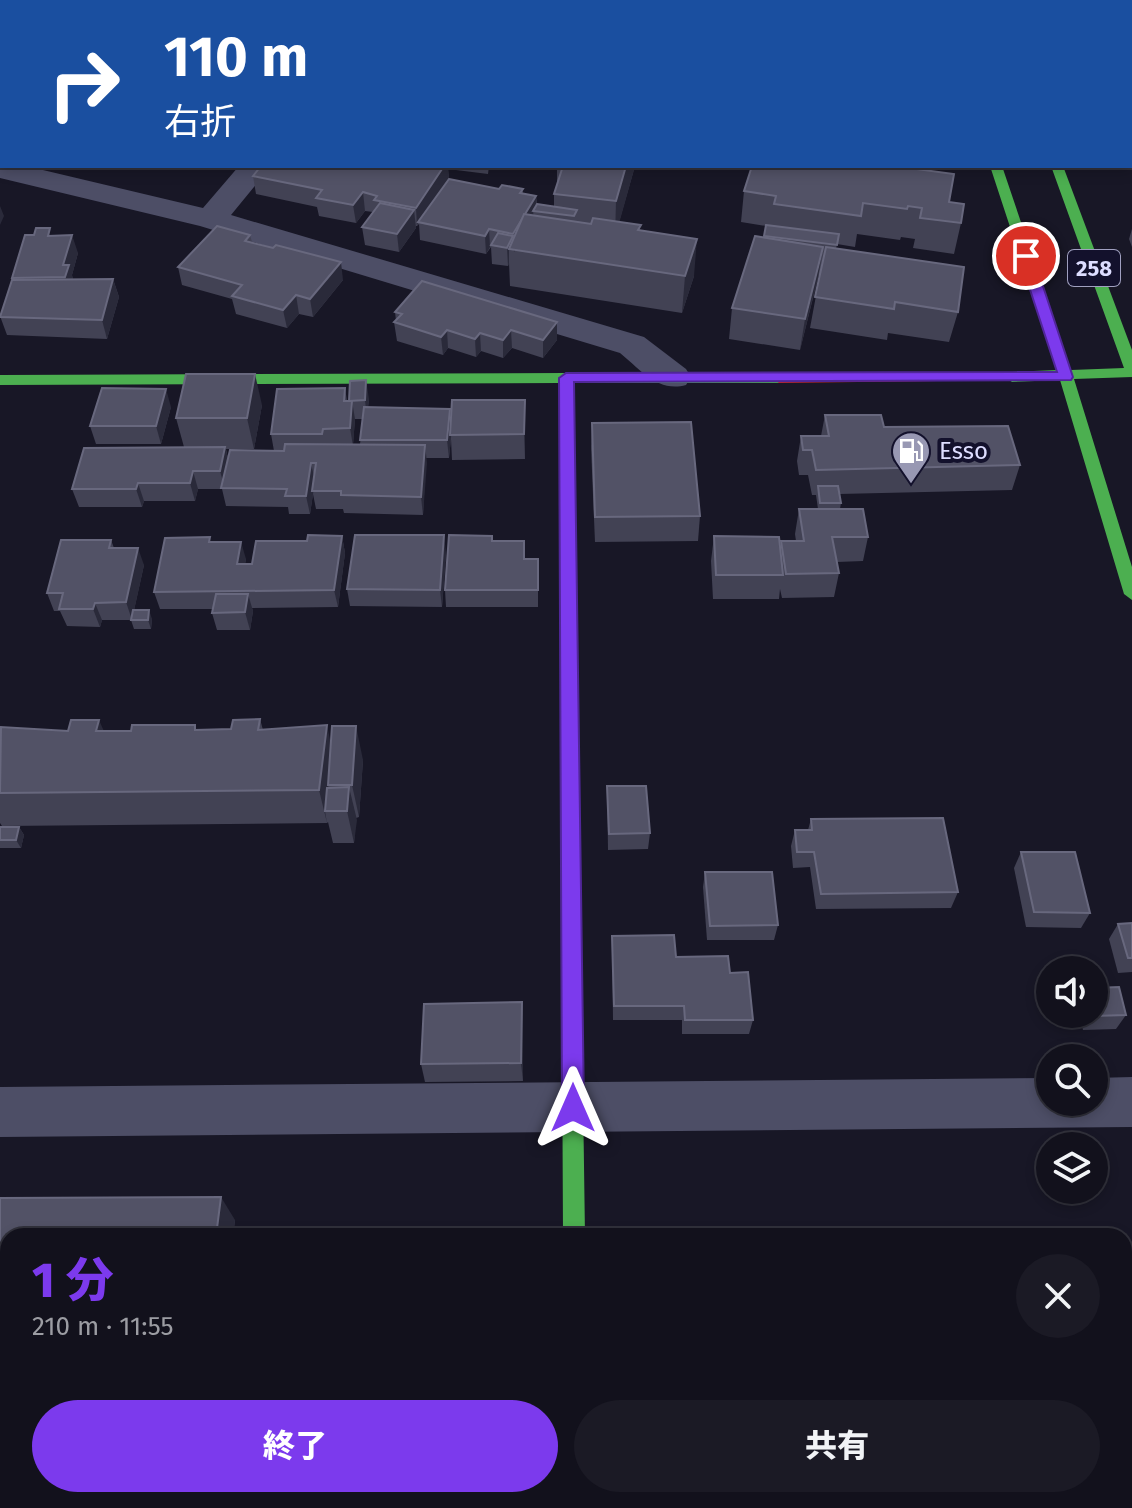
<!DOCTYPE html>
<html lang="ja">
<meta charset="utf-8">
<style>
body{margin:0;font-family:"Fira Sans","Noto Sans JP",sans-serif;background:#1b1a25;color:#f1f3f6;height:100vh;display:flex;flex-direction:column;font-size:30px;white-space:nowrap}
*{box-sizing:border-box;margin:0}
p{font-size:26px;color:#9c9da3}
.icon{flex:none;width:44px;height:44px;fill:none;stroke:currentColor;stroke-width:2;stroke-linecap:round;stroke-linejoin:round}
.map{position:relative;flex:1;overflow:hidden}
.sheet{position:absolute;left:0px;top:1228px;width:1132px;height:280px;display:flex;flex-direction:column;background:#12111c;border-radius:24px 24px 0 0;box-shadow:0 4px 12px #0003,0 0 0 2px #31313b}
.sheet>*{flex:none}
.guide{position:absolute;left:0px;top:0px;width:1132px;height:168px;box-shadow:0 4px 12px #0003,0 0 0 2px #31313b;background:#1a4fa0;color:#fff;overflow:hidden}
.tools{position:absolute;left:1036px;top:956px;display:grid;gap:16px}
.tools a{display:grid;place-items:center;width:72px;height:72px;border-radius:50%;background:#12111c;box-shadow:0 4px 12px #0003,0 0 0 2px #31313b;font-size:40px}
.pin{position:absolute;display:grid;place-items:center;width:68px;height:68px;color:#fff;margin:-34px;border:4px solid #fff;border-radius:50%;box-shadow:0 2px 8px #0007}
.me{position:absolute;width:88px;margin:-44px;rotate:0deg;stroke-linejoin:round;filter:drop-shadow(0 0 6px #0008)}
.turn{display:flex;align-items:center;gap:28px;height:168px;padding:0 32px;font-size:36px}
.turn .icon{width:104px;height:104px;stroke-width:2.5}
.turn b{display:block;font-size:56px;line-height:68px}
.round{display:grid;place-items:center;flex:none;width:84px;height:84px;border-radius:42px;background:#1b1a25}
.summary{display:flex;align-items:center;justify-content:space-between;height:136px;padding:0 32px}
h1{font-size:48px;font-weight:800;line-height:60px;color:#7c3aed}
.button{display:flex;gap:16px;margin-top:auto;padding:16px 32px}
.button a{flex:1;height:92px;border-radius:48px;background:#7c3aed;color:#fff;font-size:32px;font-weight:800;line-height:92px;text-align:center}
.button a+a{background:#1b1a25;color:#f1f3f6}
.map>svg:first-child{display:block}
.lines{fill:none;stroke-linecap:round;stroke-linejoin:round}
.street{fill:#4d4e66;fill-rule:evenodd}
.fast{fill:#4caf50;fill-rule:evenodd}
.jam{fill:#c62828;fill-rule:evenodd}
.wall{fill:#424254;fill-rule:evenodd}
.shaded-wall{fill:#2a2a3a}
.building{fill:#525266;stroke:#68687e;stroke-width:2}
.route{fill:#7c3aed;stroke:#51269a;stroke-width:2}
.labels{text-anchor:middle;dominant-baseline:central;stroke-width:8;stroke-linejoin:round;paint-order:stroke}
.shield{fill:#13112c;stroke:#a0a0c0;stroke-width:2}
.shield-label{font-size:22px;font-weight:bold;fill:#ddf}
.poi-label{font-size:24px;fill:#ddf;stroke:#13112c;text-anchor:start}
</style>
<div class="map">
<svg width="1132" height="1508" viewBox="0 0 1132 1508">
<rect width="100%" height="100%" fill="#181726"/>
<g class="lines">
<g class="street">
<path d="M371,0H399L370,2Z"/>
<path d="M653,0H683L685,2H655Z"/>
<rect x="0" y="34" width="2" height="16"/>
<rect x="1130" y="137" width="2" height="19"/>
<path d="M0,160L2,166H26L203,208L239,166H271L231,215L644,337L686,369L691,377L686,385C658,393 640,369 620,353L200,226L0,178Z"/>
<path d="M1132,1077V1127L0,1137V1087L1050,1078V1102H1094V1078Z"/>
<rect x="546" y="1500" width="60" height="8"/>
</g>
<g class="fast">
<path d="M935,0H947L948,2H936Z"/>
<rect x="989" y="0" width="12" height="2"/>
<path d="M990,166H1002L1071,370L1124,368L1051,166H1063L1132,350V377L1074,379L1132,567V600L1124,594L1060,380L1012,382L1005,377L1012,372L1057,370Z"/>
<path d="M566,373H779L786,378L779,383H573L585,1236H563L559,383L0,385V375Z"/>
</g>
<path class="jam" d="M1012,372L1019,377L1017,380L779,383L772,378L779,373Z"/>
</g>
<g class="wall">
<rect x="417" y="0" width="36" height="2"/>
<path d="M540,0H639V2H544Z"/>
<path d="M1132,17V77H1130V18Z"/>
<path d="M261,166H489L488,174L448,169L449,179L499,189H523V193L536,196L537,204L554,207V194L557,184V166H635L619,222L641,231L694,276L682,313L510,286L509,263L508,266L492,264L491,247L486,254L420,240L419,224L417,226H416V228L399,252L365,245L362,227L373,212L365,211L356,223L319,216L317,207L256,194L253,176Z"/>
<path d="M752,166H913L912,168L949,202L961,223L954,254L913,248L915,239L901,237L900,240L857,234L855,247L837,244L836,249L958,312L949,342L888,333L887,340L810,328L820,274H819L800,350L729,339L732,308L764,238L766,226L741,222L744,191Z"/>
<path d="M1132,229V247L1129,239Z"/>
<path d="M250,235L252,242L343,280L313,317L299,314L287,328L236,314L232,299L182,285L178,267Z"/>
<path d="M52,236L78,253L72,275L73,280L113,279L119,297L107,339L7,335L0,316L13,280L12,278Z"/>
<path d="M395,312L557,322V340L543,358L512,348L503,358L481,351L476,357L448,348L443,355L397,341L394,322L396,321Z"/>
<path d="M345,388L347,401L369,399L368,407L450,409L451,421L525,425V459L452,460L451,439L449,458H426L423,515L344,513L343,509H316L313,494L310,514H289L288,507L226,506L222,489H198L195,501H144L142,507H79L72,489L184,447L176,418L262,405L254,449H226L228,458L274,451L271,434ZM355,419H363L360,444H353Z"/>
<path d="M171,407L161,444H96L90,426Z"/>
<path d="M825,415L884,427L1020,465L1012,490L839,494L841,503L840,509L868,537L863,561L837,562L839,573L834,597L782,598L780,589L779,599H713L711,561L714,536L780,547L781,541H796L795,534L799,509H818L816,495H812L808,475H799L797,461L801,436H821Z"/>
<path d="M592,423L700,516L698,541L595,542L591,448Z"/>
<path d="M342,536L345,553L338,607L252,608L253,611L250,630H217L212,613L213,609H160L154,592L211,542L246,559L245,564H252L307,541Z"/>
<path d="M492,536V541L525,559H538V607H446L445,590Z"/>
<path d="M111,540L114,548L144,565L134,610L152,619L151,629H134L131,620H102L100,627L67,626L60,611H54L47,593Z"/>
<path d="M446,553L442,607L350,606L347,589Z"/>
<path d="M260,719L263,730L331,744L363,760L359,817L356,818L354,843H333L328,822L327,823L2,826L0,823V731H104L231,729Z"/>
<path d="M607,786L650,833L648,849L608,850Z"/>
<path d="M811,819L958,892L951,908L816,909L810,867L793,868L791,846L795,830H808Z"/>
<path d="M0,827H19L24,835L21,848H0Z"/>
<path d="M1021,852L1090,913L1081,928L1026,927L1014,868Z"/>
<path d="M705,872L778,925L774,940H707L703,887Z"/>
<path d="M1132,923V972L1118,973L1109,939L1118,924Z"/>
<path d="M612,936L676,957L730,973L753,1020L749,1034H682V1020H613Z"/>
<path d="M522,1002L523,1022V1081L425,1082L421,1064Z"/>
<path d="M1079,1014H1094L1126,1015L1116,1029L1083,1030Z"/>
<path d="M0,1198L235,1220L233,1236H8V1338H0Z"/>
</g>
<g class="shaded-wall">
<path d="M444,166H448L449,180L418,222L417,226L416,208Z"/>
<path d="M626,166H635L615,238L616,201Z"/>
<path d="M363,192L365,211L356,223L353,205Z"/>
<path d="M536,196L537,211H533L534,219L514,252L513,234Z"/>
<path d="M0,206L4,216L0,225Z"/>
<path d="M414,210L416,228L399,252L397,234Z"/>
<path d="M489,229L490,247L486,254L485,236Z"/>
<path d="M72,235L78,253L72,275L74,283L71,295L65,277L63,265Z"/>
<path d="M513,236L514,250L509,249V263L508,266L507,248Z"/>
<path d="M697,239L694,276L682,313L685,276Z"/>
<path d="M823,247L818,277L800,350L805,319Z"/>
<path d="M341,262L343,280L313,317L310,299Z"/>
<path d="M113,279L119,297L107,339L102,320Z"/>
<path d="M296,295L299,314L287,328L283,310Z"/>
<path d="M557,322V340L543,358V340Z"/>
<path d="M447,330L448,348L443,355L441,337Z"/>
<path d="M511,330L512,348L503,358V340Z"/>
<path d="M480,333L481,351L476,357L475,339Z"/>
<path d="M255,374L262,405L254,449L247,418Z"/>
<path d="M366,380L369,399L367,419L365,400Z"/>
<path d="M166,389L171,407L161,444L156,426Z"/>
<path d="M525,400V459L524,434Z"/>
<path d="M352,401L355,419L353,446L350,428Z"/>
<path d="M450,409L452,427L449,458L447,440Z"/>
<path d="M425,445L427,463L423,515L421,497Z"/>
<path d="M225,447L230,465L225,489L220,471Z"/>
<path d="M311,463L315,481L310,514L306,496Z"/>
<path d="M193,471L198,489L195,501L190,483Z"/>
<path d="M138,483L144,501L142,507L136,489Z"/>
<path d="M444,535L446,553L442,607L440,590Z"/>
<path d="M342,536L345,553L338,607L334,590Z"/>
<path d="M241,542L246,559L242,582L237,564Z"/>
<path d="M138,548L144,565L132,620L126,602Z"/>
<path d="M248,594L253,611L250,630L245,612Z"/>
<path d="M95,603L102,620L100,627L93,609Z"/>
<path d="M149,610L152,619L151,629L148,620Z"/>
<path d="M99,720L114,754L96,731Z"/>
<path d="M327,725L334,759L328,785L330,795L325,811L327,823L319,790Z"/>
<path d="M356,726L363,760L359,817L352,785Z"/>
<path d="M349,787L357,820L354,843L347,811Z"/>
<path d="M19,827L24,835L21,848L16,840Z"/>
<path d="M522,1002L523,1022V1081L521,1063Z"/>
<path d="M221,1197L235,1220L233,1236H216Z"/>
<path d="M168,1500H170L180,1508H167Z"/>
<path d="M414,1500H416L419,1505L418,1508H413Z"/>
</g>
<g class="building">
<path d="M108,0H186L184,2H106Z"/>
<path d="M283,0H356L355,2H282Z"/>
<path d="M576,0H622L619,2H580Z"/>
<path d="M1132,17V60H1130V18Z"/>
<path d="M261,166H444L416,208L374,200L377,196L363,192L353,205L316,198L322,190L253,176Z"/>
<path d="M563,166H626L616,201L554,194Z"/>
<path d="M752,166H894L954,174L949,202L964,204L961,223L920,218L922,208L908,206L907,209L863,203L861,216L774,204L776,196L744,191Z"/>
<path d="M449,179L499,189L502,185L523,189L520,193L536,196L513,234L489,229L485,236L418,222Z"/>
<path d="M380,203L414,210L397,234L362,227Z"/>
<path d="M537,204L577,210L574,216L533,211Z"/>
<path d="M524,214L591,224L593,218L641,225L638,230L697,239L685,276L509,249Z"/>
<path d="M766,225L839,234L837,245L764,236Z"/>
<path d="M217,226L250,235L245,241L273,248L276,245L341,262L310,299L296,295L283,310L232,296L242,285L178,267Z"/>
<path d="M36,228H50L48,236L72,235L63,265H69L65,277L12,278L25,235H34Z"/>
<path d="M498,233L513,236L507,248L491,245Z"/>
<path d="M755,236L823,247L805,319L732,308Z"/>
<path d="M826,247L964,267L958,312L895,302L894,309L815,297Z"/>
<path d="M113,279L102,320L0,317L12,280Z"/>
<path d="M422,281L557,322L543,340L511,330L503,340L480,333L475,339L447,330L441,337L394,322L402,314L395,312Z"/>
<path d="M186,374H255L247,418H176Z"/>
<path d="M366,380L365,400L349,401L350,381Z"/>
<path d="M102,388L166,389L156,426H90Z"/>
<path d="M345,388L344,401H352L350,428L323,429L322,434H271L277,389Z"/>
<path d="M452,400H525L524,434L450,435Z"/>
<path d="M364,407L450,409L447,440H360Z"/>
<path d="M825,415H881L884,427L1008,426L1020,465L816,470L812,450H803L801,436H829Z"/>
<path d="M691,422L700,516L595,517L592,423Z"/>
<path d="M285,444L425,445L421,497L341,495V491H312L316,463H311L306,496H285L287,489L221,488L230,450L284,451Z"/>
<path d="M225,447L220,471H193L190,483H138L136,489H72L84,448Z"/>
<path d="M818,486H838L841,503H820Z"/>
<path d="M799,509H863L868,537H832L839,573L786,574L781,541H804Z"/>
<path d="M308,535L342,536L334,590L154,592L165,538L210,537L209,542H241L237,564H252L256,541H307Z"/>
<path d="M355,535H444L440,590L347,589Z"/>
<path d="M449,535L492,536V541H524V559H538V590H445Z"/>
<path d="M714,536L779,537L783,575H716Z"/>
<path d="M61,540H111L109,548H138L126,602L95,603L93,609H59L63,593H47Z"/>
<path d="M216,594H248L245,612L212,613Z"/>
<path d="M133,610H149L148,620H131Z"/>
<path d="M260,719L258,730L327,725L319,790L0,793L1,727L68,731L71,720H99L96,731H131L132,725H195V730L231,729L233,720Z"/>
<path d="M332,726H356L352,785H328Z"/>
<path d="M607,786H646L650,833L609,834Z"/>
<path d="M349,787L347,811H325L327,788Z"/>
<path d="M943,818L958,892L821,894L814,852H797L795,830H812L811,819Z"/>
<path d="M0,827H19L16,840H0Z"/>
<path d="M1021,852H1075L1090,913L1034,912Z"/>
<path d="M705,872H772L778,925L710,926Z"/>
<path d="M1132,923V958H1128L1118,924Z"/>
<path d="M674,935L676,957L728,956L730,973L748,972L753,1020H685L684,1006H614L612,936Z"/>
<path d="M1119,987L1126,1015L1093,1016L1092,1014H1094V988Z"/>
<path d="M522,1002L521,1063L421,1064L424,1004Z"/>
<path d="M221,1197L216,1236H8V1319H0V1198Z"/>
<path d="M0,1498H8V1500H168L167,1508H0Z"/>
<path d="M210,1500H414L413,1508H209Z"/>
</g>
<path class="route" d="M1026,252L1033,256L1073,377L1071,380L574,382L584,1108L580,1115L573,1118L565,1115L562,1108L559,378L566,373L1057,372L1019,256Z"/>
<defs>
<symbol id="fuel-pin" viewBox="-11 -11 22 30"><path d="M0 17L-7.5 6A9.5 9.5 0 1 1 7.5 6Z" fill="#9898b3" stroke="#13112c"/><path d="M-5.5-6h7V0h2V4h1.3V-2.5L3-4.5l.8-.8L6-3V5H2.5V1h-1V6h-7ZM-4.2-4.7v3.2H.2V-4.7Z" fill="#fff"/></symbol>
</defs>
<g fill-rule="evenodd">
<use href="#fuel-pin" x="889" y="429" width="44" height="60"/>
</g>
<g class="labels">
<rect class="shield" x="1068" y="250" width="52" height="36" rx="6"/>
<g class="shield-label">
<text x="1094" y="268">258</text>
</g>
<g class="poi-label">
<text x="939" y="451">Esso</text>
</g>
</g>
</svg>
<div class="tools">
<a><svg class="icon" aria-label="sound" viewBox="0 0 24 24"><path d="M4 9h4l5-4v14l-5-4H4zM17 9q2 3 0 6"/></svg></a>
<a><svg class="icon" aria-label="search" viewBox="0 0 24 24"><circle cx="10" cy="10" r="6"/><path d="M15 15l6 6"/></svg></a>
<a><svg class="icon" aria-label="layers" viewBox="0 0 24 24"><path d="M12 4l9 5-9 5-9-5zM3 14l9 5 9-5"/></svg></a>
</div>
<div class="pin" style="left:1026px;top:256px;background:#d93025"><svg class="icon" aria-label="arrive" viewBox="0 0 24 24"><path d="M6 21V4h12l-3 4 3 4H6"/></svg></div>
<svg class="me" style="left:573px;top:1108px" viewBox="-20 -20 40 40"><path d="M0-17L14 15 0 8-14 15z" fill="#7c3aed" stroke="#fff" stroke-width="4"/></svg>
<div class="guide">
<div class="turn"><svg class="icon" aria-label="right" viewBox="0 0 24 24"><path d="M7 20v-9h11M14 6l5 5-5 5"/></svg><div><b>110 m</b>右折</div></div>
</div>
<section class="sheet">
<div class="summary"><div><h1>1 分</h1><p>210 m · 11:55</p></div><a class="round"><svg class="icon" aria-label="close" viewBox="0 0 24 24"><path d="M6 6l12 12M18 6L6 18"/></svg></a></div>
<div class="button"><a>終了</a><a>共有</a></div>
</section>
</div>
